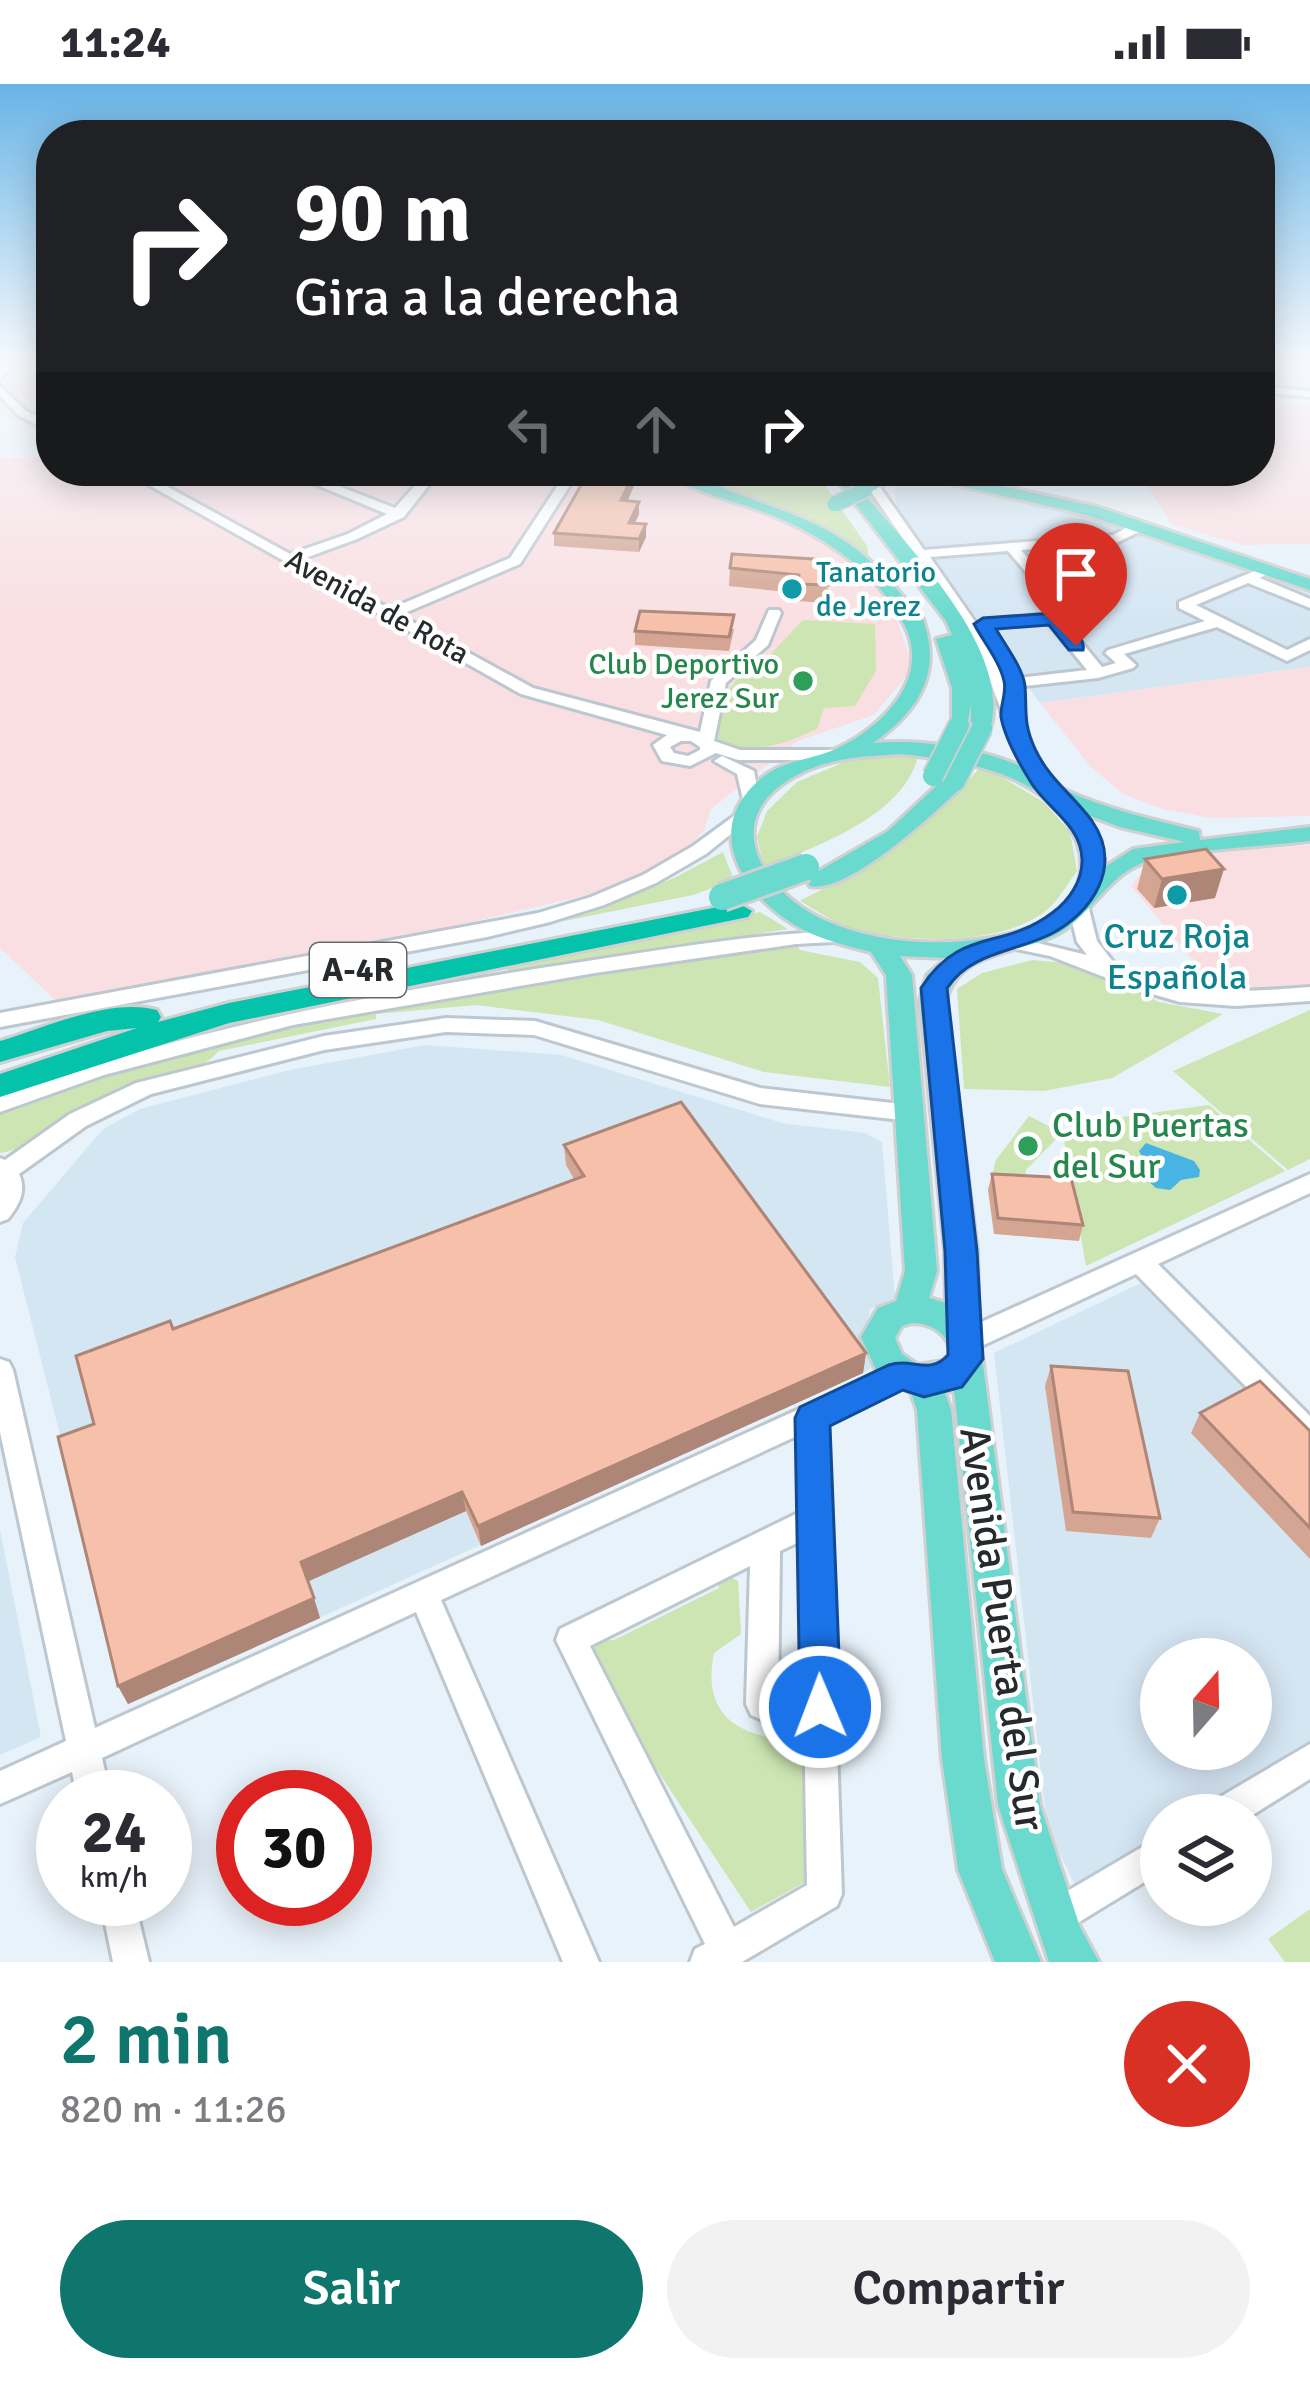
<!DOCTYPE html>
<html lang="es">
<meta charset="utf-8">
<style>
body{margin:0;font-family:Signika,sans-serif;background:#f2f2f3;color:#2b2b33;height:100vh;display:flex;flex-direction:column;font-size:45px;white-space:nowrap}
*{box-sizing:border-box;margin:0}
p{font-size:39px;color:#7c7c81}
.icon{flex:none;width:66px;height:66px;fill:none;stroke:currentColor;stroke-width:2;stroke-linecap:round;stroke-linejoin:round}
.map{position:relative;height:1878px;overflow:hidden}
.drawer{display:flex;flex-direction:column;background:#fff;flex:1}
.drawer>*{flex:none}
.top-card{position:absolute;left:36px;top:36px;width:1239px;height:366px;border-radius:48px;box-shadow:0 6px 30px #0003;background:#202124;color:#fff;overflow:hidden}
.needle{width:78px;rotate:20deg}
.fabs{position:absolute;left:1140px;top:1554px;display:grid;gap:24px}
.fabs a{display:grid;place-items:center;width:132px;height:132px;border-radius:50%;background:#fff;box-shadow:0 6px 30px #0003;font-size:60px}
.speed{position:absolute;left:36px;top:1686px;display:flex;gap:24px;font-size:60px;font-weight:700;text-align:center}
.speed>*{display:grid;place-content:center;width:156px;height:156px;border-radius:50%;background:#fff;box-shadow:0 6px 30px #0003;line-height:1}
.speed small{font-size:30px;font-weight:400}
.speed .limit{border:18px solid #d22;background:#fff;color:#111}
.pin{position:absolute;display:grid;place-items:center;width:102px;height:102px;color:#fff;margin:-123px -51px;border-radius:50% 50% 50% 0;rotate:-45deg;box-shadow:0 0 12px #0007}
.pin .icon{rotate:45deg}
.me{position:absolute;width:132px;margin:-66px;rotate:359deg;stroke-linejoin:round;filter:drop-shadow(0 0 9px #0008)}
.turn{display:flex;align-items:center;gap:42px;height:252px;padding:0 60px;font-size:54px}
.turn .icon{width:156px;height:156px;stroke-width:2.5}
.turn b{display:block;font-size:84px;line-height:102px}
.lanes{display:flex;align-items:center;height:114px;padding:0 60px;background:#0003;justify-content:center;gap:60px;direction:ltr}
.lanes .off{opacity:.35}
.round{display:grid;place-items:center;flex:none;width:126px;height:126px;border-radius:63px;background:#f2f2f3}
.summary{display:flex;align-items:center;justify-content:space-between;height:204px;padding:0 60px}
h1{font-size:72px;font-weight:600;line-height:90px;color:#0f766e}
.button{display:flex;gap:24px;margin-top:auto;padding:24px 60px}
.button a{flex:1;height:138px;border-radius:72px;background:#0f766e;color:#fff;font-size:48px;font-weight:600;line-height:138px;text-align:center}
.button a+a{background:#f2f2f3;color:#2b2b33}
.status{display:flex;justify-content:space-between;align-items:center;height:84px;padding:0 60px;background:#fff;direction:ltr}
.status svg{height:33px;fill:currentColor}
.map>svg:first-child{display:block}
.built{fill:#d5e6f3;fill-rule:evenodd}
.industrial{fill:#fadfe2}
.green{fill:#cce5b2}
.water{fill:#49b3e3}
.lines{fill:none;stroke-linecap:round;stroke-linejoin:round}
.minor-casing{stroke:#bdc7cf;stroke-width:6}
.major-casing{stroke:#cfd0d1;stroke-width:6}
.highway-casing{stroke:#cfd0d1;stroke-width:6}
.minor{fill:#fff;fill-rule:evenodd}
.major{fill:#69dacd;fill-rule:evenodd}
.highway{fill:#05c2ab;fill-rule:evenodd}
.major-bridge-far2-casing{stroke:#cfd0d1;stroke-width:18;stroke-linecap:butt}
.major-bridge-far1-casing{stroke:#cfd0d1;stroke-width:24;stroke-linecap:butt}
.major-bridge-casing{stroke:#cfd0d1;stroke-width:32;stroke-linecap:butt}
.major-bridge-far2{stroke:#69dacd;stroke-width:15}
.major-bridge-far1{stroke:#69dacd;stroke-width:20}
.major-bridge{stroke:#69dacd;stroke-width:26}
.wall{fill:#d4a592}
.shaded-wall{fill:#ad8677}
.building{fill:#f7c0aa;stroke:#ad8677;stroke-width:3}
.route{fill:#1a73e8;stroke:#114b97;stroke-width:3}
.culture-dot{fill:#0f9aa8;stroke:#fefefe;stroke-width:4.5}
.leisure-dot{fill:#2e9e5b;stroke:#fefefe;stroke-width:4.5}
.labels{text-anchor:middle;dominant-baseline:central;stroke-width:9;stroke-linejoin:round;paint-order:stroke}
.far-culture-label{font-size:30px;fill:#0d838f;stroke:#fefefe;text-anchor:start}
.far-street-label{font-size:30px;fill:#262a2d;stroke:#fefefe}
.far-leisure-label{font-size:30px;fill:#27864d;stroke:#fefefe;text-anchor:end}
.shield{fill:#fefefe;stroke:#676a6c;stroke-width:3}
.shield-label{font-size:33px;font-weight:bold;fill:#262a2d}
.culture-label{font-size:36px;fill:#0d838f;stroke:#fefefe}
.leisure-label{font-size:36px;fill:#27864d;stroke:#fefefe;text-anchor:start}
.near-street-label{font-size:42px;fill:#262a2d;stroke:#fefefe}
</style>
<div class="status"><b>11:24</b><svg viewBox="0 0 49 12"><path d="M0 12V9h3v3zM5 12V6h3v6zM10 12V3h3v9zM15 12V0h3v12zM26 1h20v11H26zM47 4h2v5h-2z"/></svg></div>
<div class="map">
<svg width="1310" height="1878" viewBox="0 0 1310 1878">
<rect width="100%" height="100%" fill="#e8f2fa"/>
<g class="built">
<path d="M917,397L1023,417L1134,447L1310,508V583L1040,619L897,426L894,403Z"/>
<path d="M425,961L561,971L782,1039L865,1049L882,1058L895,1214L870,1225L863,1257L873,1284L128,1620L15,1173L23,1139L103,1045L140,1025L290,986Z"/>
<path d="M1145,1197L1310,1367V1659L1191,1731H1161V1749L1075,1801L1047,1743L994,1269ZM1161,1575H1251V1665H1161Z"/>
<path d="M0,1446L41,1653L0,1671Z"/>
</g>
<g class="industrial">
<path d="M0,276H51V355L0,328Z"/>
<path d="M1310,321V460L1243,461L1171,440L1138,387H1260V322Z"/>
<path d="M51,373V387H669L803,442L848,472L894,527L913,584L874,631L798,657L711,725L704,747L681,770L604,807L455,842L55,916L0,864V374Z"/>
<path d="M1310,583V732L1211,734L1162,725L1123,710L1091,683L1040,619Z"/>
<path d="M1310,761V901L1217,905L1131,802L1139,791L1187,770Z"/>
</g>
<g class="green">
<path d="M669,387H815L867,462L873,499C817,440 743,417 669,387Z"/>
<path d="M803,536L875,540L876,587L855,622L824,624L817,645C785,660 752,672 717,657L727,607L748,582L762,579Z"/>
<path d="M918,672C904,732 816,763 764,783L757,753L767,727L797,698L854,674Z"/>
<path d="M982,681L1045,719L1070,748L1077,787C1068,799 1060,814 1049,824C1003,865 895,860 841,840C827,834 814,825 800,817C882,774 921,753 982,681Z"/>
<path d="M723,768L734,796L693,811L564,837L674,794Z"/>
<path d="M760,828L788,845L508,888V882Z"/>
<path d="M797,861L800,866L860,878L878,894L890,1003L764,988L598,936L476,921L376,930V935L219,967C195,994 148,994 115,1007C79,1022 36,1065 0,1069V1028L33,1011L249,948L424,917Z"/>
<path d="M1032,876L1079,880L1159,918L1223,930L1112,994L1044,1007L964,1005L957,905L982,889Z"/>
<path d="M1310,926V1075L1288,1086L1173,987Z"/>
<path d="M1209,1021L1285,1087L1086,1182L1064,1056L1123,1033Z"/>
<path d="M1029,1032L1062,1049L1026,1086L1024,1108L988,1106L996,1076Z"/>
<path d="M715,1485L738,1497L741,1550L714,1569C703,1623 728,1647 778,1655L777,1636H795L822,1670L825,1787L751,1828L571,1556H614L719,1504Z"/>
<path d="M1310,1825V1878H1285L1268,1855Z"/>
</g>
<path class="water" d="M1146,1059L1194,1077L1200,1086L1199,1093L1181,1096L1170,1106L1156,1104L1147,1096V1082L1139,1067Z"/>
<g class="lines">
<defs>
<g id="minor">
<path d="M6,276H16L0,296V285Z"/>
<path d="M0,302L26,327L51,339V348L18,331L0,312Z"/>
<path d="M1260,302L1310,307V313L1260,308Z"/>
<path d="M124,387H139L290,470L348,450L387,430L283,387H300L395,424L428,387H440L404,433L357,455L300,476L390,525L510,474L560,398L465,391L459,387L564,391L567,387H579L520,480L400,531L533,604L700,648L711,597L756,556L769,526H779L781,529L768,561L726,599L714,657L740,666H833L841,671L833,676H738L716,669L690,682L662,677L653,661L667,651L521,610ZM681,657H691L700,663V666L688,672L674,669L670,663Z"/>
<path d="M871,395L875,396L924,466L1113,451L1135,439H1145V445L1116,459L1021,466L1073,527L1069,536L1064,537L1102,583L1116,579L1105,569L1108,566L1205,537L1179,524V518L1267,482L1274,486L1260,494L1310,515V524L1248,499L1196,521L1287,566L1310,555V566L1287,577L1217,543L1124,570L1136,581L1133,584L1098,594L1015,603L1009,601V595L1087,586L1049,539L979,543L994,564L1026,650L1053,702L1044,707L1038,706L1010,650L978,564L865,399ZM1008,467L1059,527L1058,529L983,536L976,539L930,473Z"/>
<path d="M722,672L754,687L760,720L752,725L755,729L752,733L706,770L656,799L604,821L550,838L487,853L0,943V929L538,829L591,813L643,791L693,762L745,724L737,690L714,677Z"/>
<path d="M1078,815L1088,821L1097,857L1114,879L1112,881C1182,911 1236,909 1310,903V917L1236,922L1180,918L1135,905L1050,872L1006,863L1003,859L1013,853L1087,871L1077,858L1068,821Z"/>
<path d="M845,847L852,849L855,853L852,857L796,860L595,889L293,941L104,991L0,1028V1012C191,944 381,908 581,878C668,865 757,849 845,847Z"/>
<path d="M446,934L535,937L760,1004L910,1021L918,1023L921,1029L918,1035L910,1037L760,1020L534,951L446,948L324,966L151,1010L86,1042L19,1090C27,1107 19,1121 8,1135L0,1138V1074L5,1076L70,1030L136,999L324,952Z"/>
<path d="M1310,1090V1109L1158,1180L1310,1332V1362L1300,1358L1136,1190L975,1265L966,1268L957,1265L953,1257L957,1249Z"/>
<path d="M0,1275L9,1278L13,1286L95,1644L892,1283L901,1280L910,1283L914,1291L910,1299L826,1338L842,1810L837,1822L742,1878H690L695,1865L705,1860L556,1556L560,1545L800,1428L799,1351L441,1516L599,1878H563L416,1528L102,1674L111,1713H77L72,1688L0,1720V1687L66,1657L0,1348ZM801,1457L807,1801L734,1843L590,1562L750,1482L746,1620L751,1631L762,1636L773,1631L778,1620L780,1467Z"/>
<path d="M1310,1660V1695L1251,1732L1205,1731L1210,1719Z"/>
<path d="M1161,1752V1788L1066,1846L1054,1852L1042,1846L1036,1834L1042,1822Z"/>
<path d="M100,1815H134L149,1878H113Z"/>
</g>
<g id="major">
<path d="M667,387H687C786,438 837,424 912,524L919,526C945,583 922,625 873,659C921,655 973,663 1018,681C1036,688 1050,700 1067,707C1109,726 1154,736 1199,747L1200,756L1310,743V757C1258,763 1203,764 1152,776C1111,785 1093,830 1059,849C1018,872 960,864 946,916L977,1167L979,1250L1040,1721L1080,1843L1099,1878H1049L998,1721L954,1305L945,1309L951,1326L984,1675L1002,1785L1041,1878H995L958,1786L942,1675L917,1326L911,1309L878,1290L861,1253L878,1224L896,1217L905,1187L886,891L871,868C847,862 823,856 802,845C744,814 698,745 763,693C786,675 813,676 838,664C882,643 931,595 905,542C874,481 812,444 750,423C722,414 689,406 667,387ZM901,670C966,677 1052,689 1078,760C1084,777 1082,797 1072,812C1051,843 1010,852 975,856C925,862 870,857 824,836C762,807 717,735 795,692C827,674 865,672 901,670ZM1085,730L1120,743L1185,758L1133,765L1105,783L1100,756ZM900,872L947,874L927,891L920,916L945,1167L946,1219L929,1214L937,1187L912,891ZM912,1239C931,1239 948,1249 951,1269L943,1277L918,1281L902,1270L895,1254L902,1242Z"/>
<path d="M830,387H846L859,403L885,387H934L1098,423L1310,495V506L1087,431L929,395L892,396L865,411C911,466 1016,570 989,648L982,650L971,644V621L966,645H952V604L936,555L952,551L946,537Z"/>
<path d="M955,690L963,692V702C935,728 849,810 810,802L807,797L810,792L888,747L947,692Z"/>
</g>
<path id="highway" d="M738,819L752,827L748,833L229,939L0,1013V990L137,944L107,947L0,978V957C45,944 110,913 157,926L161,933L158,938L229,919Z"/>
</defs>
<use href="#minor" class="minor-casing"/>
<use href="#major" class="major-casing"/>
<use href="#highway" class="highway-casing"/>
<use href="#minor" class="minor"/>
<use href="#major" class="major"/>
<use href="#highway" class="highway"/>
<defs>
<path id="major-bridge-far2" d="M835,420L865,406"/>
<g id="major-bridge-far1">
<path d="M933,692L959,641"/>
<path d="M955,697L982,644"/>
</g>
<path id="major-bridge" d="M722,813L806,783"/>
</defs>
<use href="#major-bridge-far2" class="major-bridge-far2-casing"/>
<use href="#major-bridge-far1" class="major-bridge-far1-casing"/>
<use href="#major-bridge" class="major-bridge-casing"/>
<use href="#major-bridge-far2" class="major-bridge-far2"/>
<use href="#major-bridge-far1" class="major-bridge-far1"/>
<use href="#major-bridge" class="major-bridge"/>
</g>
<g class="wall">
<path d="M637,395L627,417L639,418V430L635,439L646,440V453L639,468L554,462V449Z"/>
<path d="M829,476L827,519L797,517V509L729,502L730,484Z"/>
<path d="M734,545L729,567L635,561V547Z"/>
<path d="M1145,775L1215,814L1154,824L1137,805Z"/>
<path d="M564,1061L866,1269L863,1289L481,1462L466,1427L308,1497L320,1534L128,1620L118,1602L173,1245L574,1095L566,1081Z"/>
<path d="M992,1090L1083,1141L1079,1157L994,1150L988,1106Z"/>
<path d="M1051,1282L1160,1434L1151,1454L1066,1447L1045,1302Z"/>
<path d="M1200,1329L1310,1347V1475L1191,1349Z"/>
</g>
<g class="shaded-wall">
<path d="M635,387H637V395L622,429L621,416Z"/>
<path d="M639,418V430L629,451V439Z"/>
<path d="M646,440V453L639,468V455Z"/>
<path d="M1224,785L1215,814L1154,824L1162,795Z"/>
<path d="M866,1269L863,1289L481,1462L478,1442Z"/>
<path d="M462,1408L466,1427L307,1498L301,1478Z"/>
<path d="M314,1514L320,1534L128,1620L118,1602Z"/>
</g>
<g class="building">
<path d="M589,387H635L621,416L639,418L629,439L646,440L639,455L554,449Z"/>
<path d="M732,470L829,476L828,501L798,500L799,491L730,484Z"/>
<path d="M640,527L734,531L729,553L635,547Z"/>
<path d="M1206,765L1224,785L1162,795L1145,775Z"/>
<path d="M681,1018L866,1269L478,1442L462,1408L301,1478L314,1514L118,1602L58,1353L94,1340L76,1272L170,1237L173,1245L584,1092L564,1061Z"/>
<path d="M992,1090L1071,1094L1083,1141L998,1134Z"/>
<path d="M1051,1282L1128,1287L1160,1434L1073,1428Z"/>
<path d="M1260,1297L1310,1347V1444L1200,1329Z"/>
</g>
<linearGradient id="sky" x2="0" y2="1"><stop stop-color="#68b4e6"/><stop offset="0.51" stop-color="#f5f9fd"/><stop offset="1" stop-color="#f5f9fd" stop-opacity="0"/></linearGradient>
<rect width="1310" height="539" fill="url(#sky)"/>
<path class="route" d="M1054,529C1067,533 1086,556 1083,566H1069L1049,541L996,545C1005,561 1023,584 1025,602C1027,629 1023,638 1035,665C1049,695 1073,711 1092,737C1123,782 1093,828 1051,850C1015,868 971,868 947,904L977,1167L983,1275L962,1303L924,1313L903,1306L830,1342L841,1623L835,1637L820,1643L806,1637L800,1623L795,1334L800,1323L889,1281C912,1273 929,1292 948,1271L945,1167L921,904C961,842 1002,867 1052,829C1069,817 1083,796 1082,775C1081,741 1048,725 1032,700C1020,681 1005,655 1001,633C1000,622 1007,608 1004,597C1000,578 983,557 974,540L983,534Z"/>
<g class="culture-dot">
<circle cx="792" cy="505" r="12"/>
<circle cx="1177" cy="811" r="12"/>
</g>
<g class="leisure-dot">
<circle cx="803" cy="597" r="12"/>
<circle cx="1028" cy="1062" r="12"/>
</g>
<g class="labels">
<g class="far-culture-label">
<text x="816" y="488">Tanatorio<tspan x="816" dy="34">de Jerez</tspan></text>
</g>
<g class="far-street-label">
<text transform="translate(377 523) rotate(29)">Avenida de Rota</text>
</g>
<g class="far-leisure-label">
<text x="779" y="580">Club Deportivo<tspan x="779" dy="34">Jerez Sur</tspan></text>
</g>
<rect class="shield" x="310" y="859" width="96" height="54" rx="9"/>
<g class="shield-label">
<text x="358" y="886">A-4R</text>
</g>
<g class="culture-label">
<text x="1177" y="852">Cruz Roja<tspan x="1177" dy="41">Española</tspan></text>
</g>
<g class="leisure-label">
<text x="1052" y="1041">Club Puertas<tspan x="1052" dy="41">del Sur</tspan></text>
</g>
<g class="near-street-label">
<text transform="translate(1002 1545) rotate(82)">Avenida Puerta del Sur</text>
</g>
</g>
</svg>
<div class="fabs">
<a><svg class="needle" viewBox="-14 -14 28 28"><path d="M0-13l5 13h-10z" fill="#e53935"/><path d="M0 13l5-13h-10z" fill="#7c7c81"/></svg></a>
<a><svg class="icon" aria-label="layers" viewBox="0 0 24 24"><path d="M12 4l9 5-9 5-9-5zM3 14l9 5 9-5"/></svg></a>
</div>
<div class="speed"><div>24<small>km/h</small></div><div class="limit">30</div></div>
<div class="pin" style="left:1076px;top:562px;background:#d93025"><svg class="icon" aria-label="arrive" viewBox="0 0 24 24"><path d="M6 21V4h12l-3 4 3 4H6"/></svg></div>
<svg class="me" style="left:820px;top:1623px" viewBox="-20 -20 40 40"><circle r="17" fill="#1a73e8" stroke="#fff" stroke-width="3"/><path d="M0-11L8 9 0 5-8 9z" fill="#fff"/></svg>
<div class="top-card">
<div class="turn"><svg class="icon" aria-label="right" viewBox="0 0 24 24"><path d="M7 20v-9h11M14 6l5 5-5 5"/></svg><div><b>90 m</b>Gira a la derecha</div></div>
<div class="lanes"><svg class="icon off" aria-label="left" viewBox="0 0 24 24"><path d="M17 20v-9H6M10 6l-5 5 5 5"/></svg><svg class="icon off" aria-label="ahead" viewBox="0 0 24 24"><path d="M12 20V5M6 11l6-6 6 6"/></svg><svg class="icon" aria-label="right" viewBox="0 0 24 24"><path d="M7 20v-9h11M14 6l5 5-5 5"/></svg></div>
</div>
</div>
<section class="drawer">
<div class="summary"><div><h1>2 min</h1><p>820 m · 11:26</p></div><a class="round" style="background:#d93025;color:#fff"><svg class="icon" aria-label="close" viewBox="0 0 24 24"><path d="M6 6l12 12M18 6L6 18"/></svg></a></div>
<div class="button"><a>Salir</a><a>Compartir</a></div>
</section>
